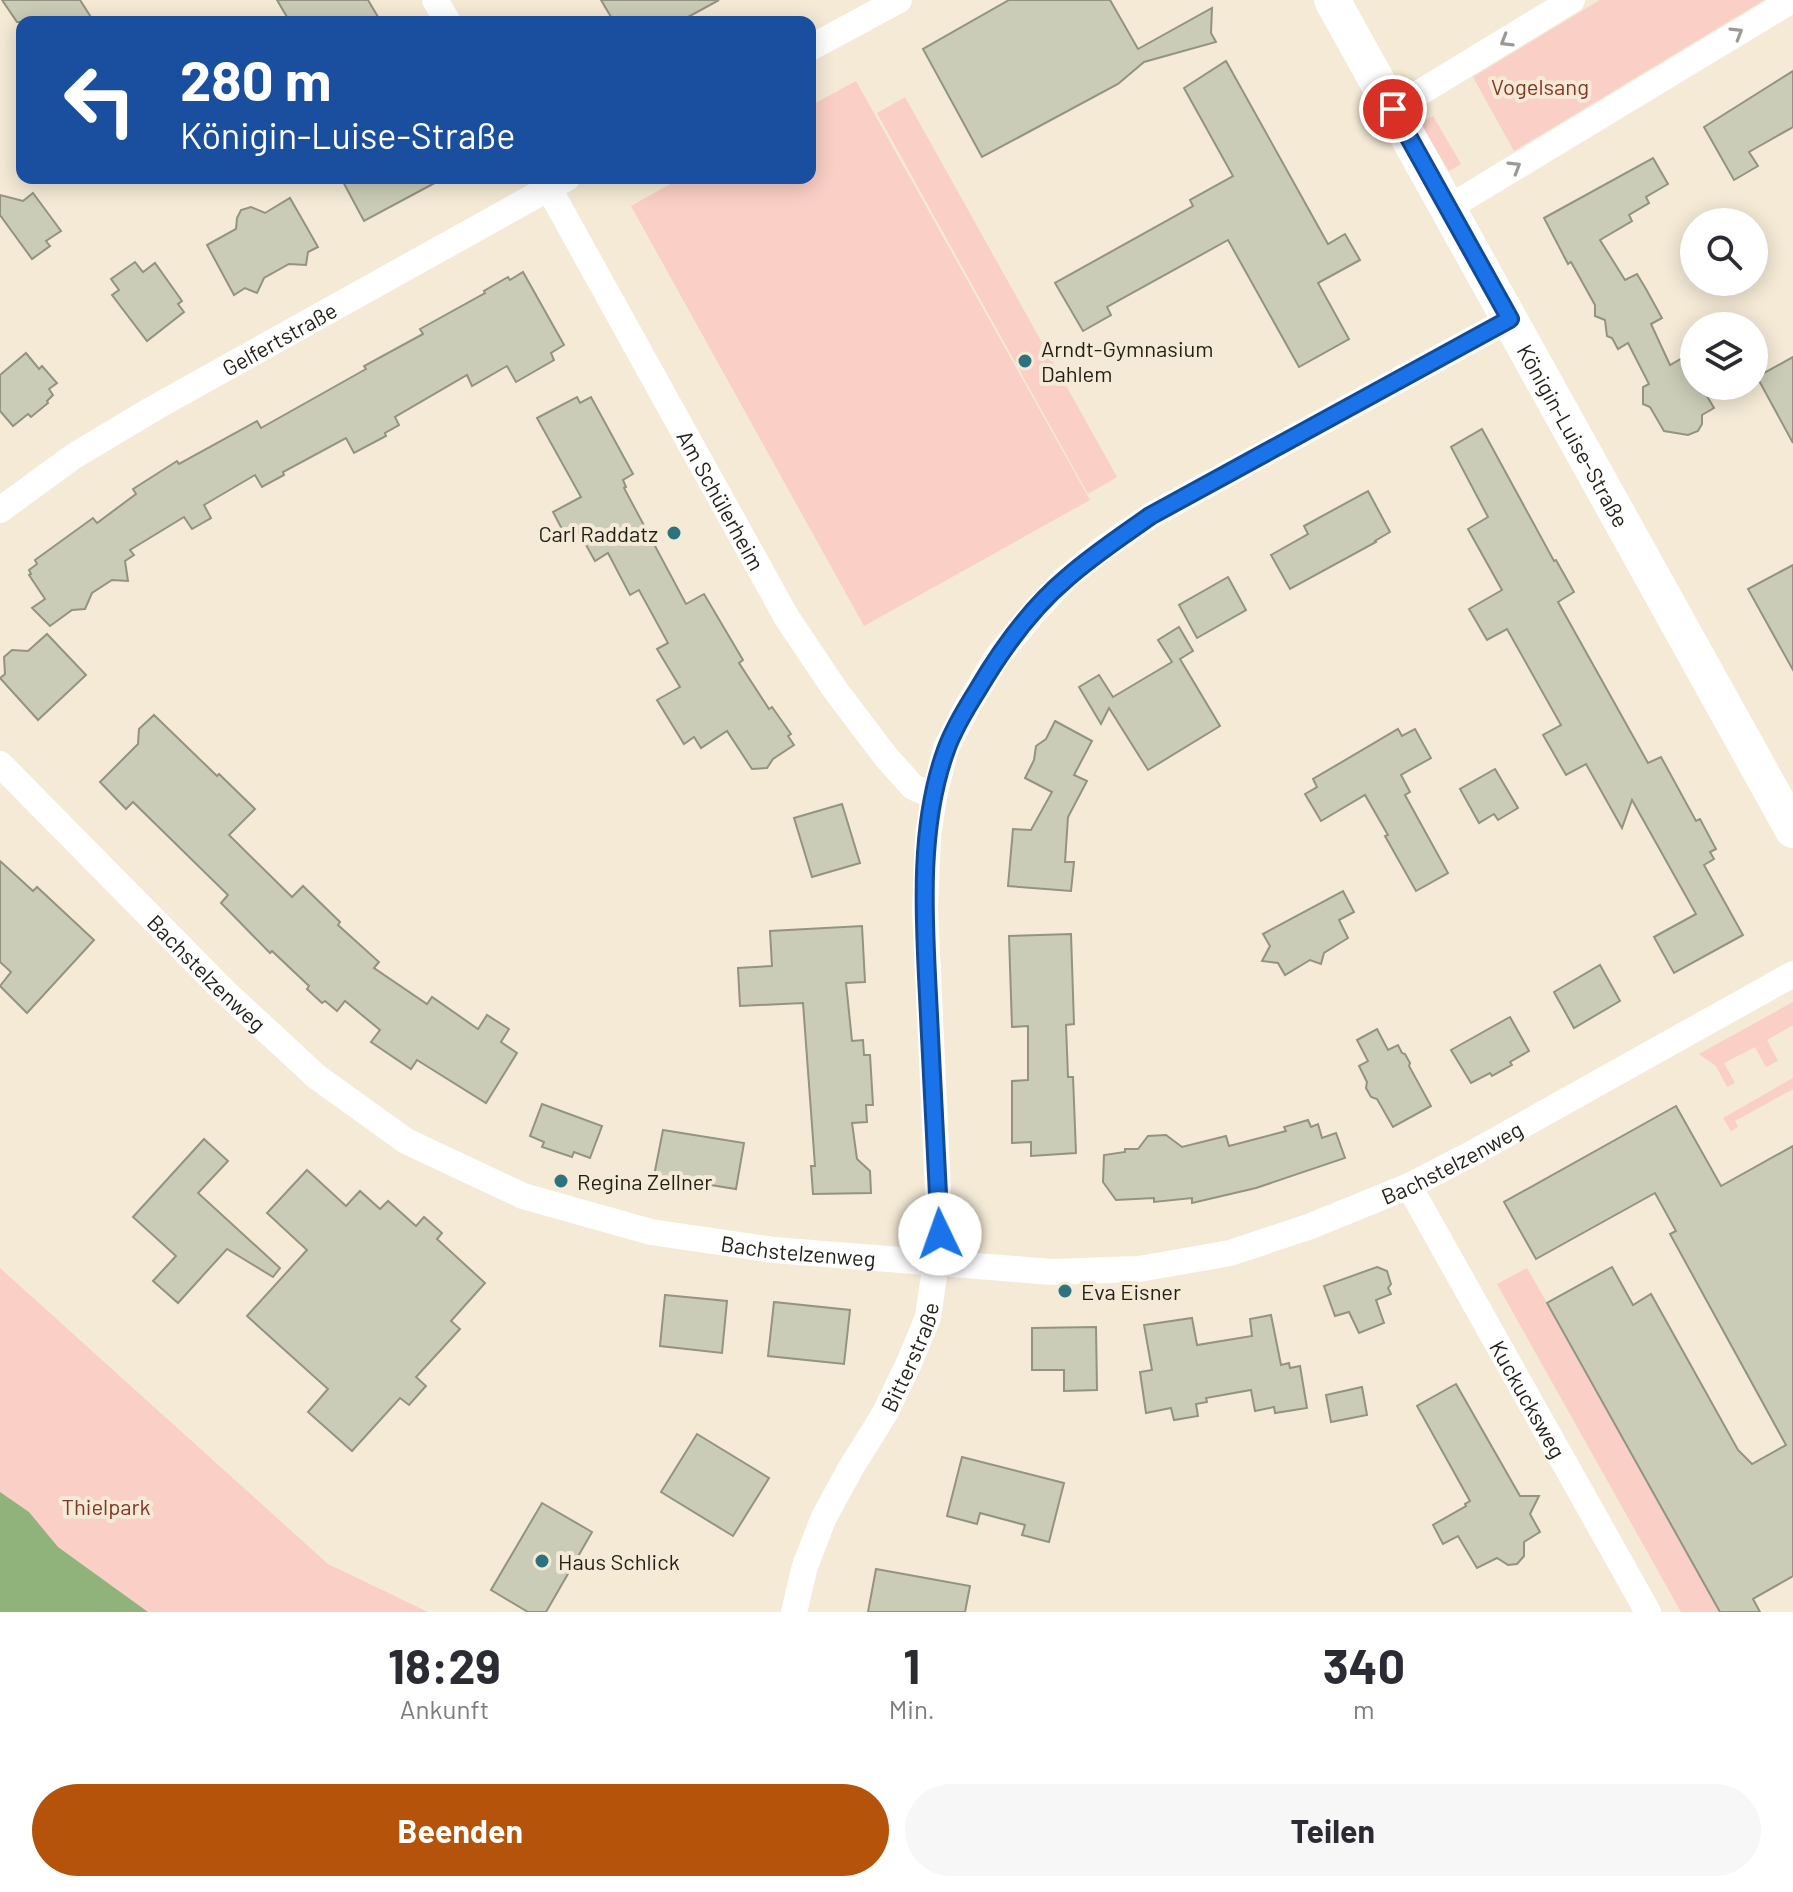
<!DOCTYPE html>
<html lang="de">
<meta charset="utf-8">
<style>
body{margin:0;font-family:Barlow,sans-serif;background:#f7f7f7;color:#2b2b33;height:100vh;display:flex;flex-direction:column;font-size:30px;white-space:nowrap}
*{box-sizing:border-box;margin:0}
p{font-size:26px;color:#7c7c81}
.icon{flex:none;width:44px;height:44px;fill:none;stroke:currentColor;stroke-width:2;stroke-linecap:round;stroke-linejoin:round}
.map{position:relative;height:1612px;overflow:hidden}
.sheet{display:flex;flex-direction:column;background:#fff;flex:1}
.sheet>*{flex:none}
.banner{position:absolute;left:16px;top:16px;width:800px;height:168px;border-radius:16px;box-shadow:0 4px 20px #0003;background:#1a4fa0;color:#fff;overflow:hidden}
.buttons{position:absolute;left:1680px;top:208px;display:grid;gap:16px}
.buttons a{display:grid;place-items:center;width:88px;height:88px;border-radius:50%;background:#fff;box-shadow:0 4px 20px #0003;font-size:40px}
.pin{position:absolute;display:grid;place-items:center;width:68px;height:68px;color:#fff;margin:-34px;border:4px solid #fff;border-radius:50%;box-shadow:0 2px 8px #0007}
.me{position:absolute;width:88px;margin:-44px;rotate:357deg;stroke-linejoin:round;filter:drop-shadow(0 0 6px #0008)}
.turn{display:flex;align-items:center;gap:28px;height:168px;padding:0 32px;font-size:36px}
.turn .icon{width:104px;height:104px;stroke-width:2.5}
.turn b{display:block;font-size:56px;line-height:68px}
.eta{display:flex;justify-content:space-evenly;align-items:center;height:136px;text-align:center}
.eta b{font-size:48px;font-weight:700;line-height:56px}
.button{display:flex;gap:16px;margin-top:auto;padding:16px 32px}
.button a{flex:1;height:92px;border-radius:48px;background:#b45309;color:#fff;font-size:32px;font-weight:700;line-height:92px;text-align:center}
.button a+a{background:#f7f7f7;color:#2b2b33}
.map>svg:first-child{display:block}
.green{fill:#facfc5}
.water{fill:#90b37c}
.building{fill:#cbccb8;stroke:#929380;stroke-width:2}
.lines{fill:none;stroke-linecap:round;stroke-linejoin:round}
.minor{stroke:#fff;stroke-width:26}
.secondary{stroke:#fff;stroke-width:36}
.oneway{stroke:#9c9a97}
.route-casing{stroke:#114b97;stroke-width:20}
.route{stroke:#1a73e8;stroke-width:14}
.poi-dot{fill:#2c737f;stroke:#f4ead6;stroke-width:3}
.labels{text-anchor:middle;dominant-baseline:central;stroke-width:8;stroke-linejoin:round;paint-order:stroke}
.park-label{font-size:22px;fill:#863424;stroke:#f4ead6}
.street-label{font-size:22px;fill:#221f18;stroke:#f4ead6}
.poi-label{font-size:22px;fill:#221f18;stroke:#f4ead6;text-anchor:start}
</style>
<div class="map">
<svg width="1793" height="1612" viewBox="0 0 1793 1612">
<rect width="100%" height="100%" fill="#f4ead6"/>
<g class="green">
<path d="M1600,0H1764L1514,151L1473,77Z"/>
<path d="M856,81L1090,500L864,626L631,206L681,178H810V106Z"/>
<path d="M905,97L1117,477L1088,494L877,113Z"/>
<path d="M1433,116L1461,164L1449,171L1420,123Z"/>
<path d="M1793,1002V1025L1767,1040L1778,1061L1766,1067L1755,1047L1724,1063L1735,1083L1727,1087L1716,1066L1699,1054Z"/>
<path d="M1793,1078V1089L1735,1121L1738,1127L1731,1131L1723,1118Z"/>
<path d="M0,1268L328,1564L428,1612H0Z"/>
<path d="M1527,1268L1547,1303L1720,1612H1681L1497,1284Z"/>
</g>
<path class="water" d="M0,1492L29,1512L58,1547L148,1612H0Z"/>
<g class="building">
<path d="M2,0H80L94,22H17Z"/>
<path d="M277,0H368L381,22H290Z"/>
<path d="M601,0H719L679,22H614Z"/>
<path d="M1009,0H1110L1138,49L1212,8L1211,33L1216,42L1144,62L1118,84L982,157L923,49Z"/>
<path d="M1226,61L1328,244L1345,234L1360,260L1318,283L1349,339L1299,367L1228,240L1107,307L1111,315L1083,331L1055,283L1193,206L1190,200L1233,176L1184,88Z"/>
<path d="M1793,71V127L1749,152L1758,166L1734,180L1704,127Z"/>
<path d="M1653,158L1668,184L1646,197L1649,203L1629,215L1632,221L1600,240L1625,280L1637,274L1646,289L1662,318L1651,324L1670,365L1684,357L1694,374V386H1701L1714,408L1702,415V424L1698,431L1688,435L1664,431L1650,407L1643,404V387L1649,384L1628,343L1618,349L1612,338L1607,336L1605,320L1595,316V305L1571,262L1568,264L1544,218Z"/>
<path d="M341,178H444L364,221Z"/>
<path d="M33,193L61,231L46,241L50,246L32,259L0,215V195L23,201Z"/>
<path d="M290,198L318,247L308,252L306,265L289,264L264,278L257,293L245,288L234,295L207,245L236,229L237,218L241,210L251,207L265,213Z"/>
<path d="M135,262L143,272L155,263L182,301L178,304L184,312L147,341L112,295L119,290L111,279Z"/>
<path d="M523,272L564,345L551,353L554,360L516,382L507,366L472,386L467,375L395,417L399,425L385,433L386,436L354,453L346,438L283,472L284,475L262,487L255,475L204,505L211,518L192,529L184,517L130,550L134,555L125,561L128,581L112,580L92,593L85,609L72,610L50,626L32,608L45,599L29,575L31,574L29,570L37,564L35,560L93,518L97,523L136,494L133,489L177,461L179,464L257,421L261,428L366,369L364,366L423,334L420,329L485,293L484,291L508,277L510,280Z"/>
<path d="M26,353L39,369L42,366L57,383L49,389L53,395L47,401L48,403L31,417L28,414L13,426L0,411V375Z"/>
<path d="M1793,357V443L1757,377Z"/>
<path d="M577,397L580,403L591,397L633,474L623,480L626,487L624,488L686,604L704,594L743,660L739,663L769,709L772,707L791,734L788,736L794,745L773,759L767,768L752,769L727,731L701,748L694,737L684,744L657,700L680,687L657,649L668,643L639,590L630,595L608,553L595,561L576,527L564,533L553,512L581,497L537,418Z"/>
<path d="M1482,429L1554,561L1556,560L1574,592L1558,602L1648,763L1661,757L1696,821L1700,819L1716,849L1710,852L1714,859L1704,865L1743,935L1674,973L1654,937L1696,914L1632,800L1622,828L1586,764L1566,775L1543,735L1561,725L1507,629L1487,640L1469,609L1502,590L1468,529L1488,517L1451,447Z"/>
<path d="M1368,491L1390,532L1375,541L1376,542L1290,589L1271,555L1308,534L1304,526Z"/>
<path d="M1793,565V670L1748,589Z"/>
<path d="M1228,577L1246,610L1197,638L1179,605Z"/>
<path d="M1179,627L1193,651L1180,659L1220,726L1148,770L1109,708L1101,724L1079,687L1099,675L1113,697L1172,662L1158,640Z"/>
<path d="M47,634L86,675L38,720L0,678L5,674L4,657L12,650L28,651Z"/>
<path d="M154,715L217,776L219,774L255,809L229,835L292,897L303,886L340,922L338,925L379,962L374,968L427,1004L432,997L478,1029L487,1015L509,1029L501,1042L517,1053L486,1103L417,1060L411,1069L371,1042L380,1030L345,1001L337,1011L325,1001L322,1003L307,989L309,986L272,951L270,953L221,903L228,895L133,802L126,809L100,782L138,744L139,729Z"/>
<path d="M1055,721L1092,741L1074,775L1087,781L1068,817L1065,862H1074L1071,891L1008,886L1013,829L1031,830L1052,792L1025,778L1034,760L1036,746L1046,739Z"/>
<path d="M1398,729L1402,736L1415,729L1431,758L1401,775L1410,792L1405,795L1448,873L1416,891L1385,836L1388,835L1365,795L1321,821L1305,794L1317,787L1313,779Z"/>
<path d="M1495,769L1518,808L1498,820L1494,814L1479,823L1460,789Z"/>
<path d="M842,804L860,863L812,877L794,818Z"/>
<path d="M0,861L33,891L37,887L94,940L27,1013L0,986L11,972L0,962Z"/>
<path d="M1343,891L1354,912L1339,920L1348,938L1324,953L1321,964L1310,960L1285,975L1278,963L1262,961L1270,946L1263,934Z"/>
<path d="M862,926L865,982L846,983L852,1041L863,1040L864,1055H870L873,1105H866L867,1122L852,1123L857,1159L870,1171L871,1193L813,1194L811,1166H815L803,1003L740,1006L738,968L772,966L770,931Z"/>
<path d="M1071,934L1074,1024L1066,1025L1068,1077H1073L1076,1153L1031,1156V1142L1012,1143V1081L1028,1080V1026L1012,1027L1009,936Z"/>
<path d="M1600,965L1620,1001L1574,1028L1554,992Z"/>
<path d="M1510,1017L1529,1051L1510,1062L1512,1065L1492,1076L1490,1073L1471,1083L1451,1050Z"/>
<path d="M1377,1029L1388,1050L1398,1045L1402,1053L1405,1054L1410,1063L1409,1066L1431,1106L1393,1127L1377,1099L1371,1097L1366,1088L1367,1082L1359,1066L1368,1061L1357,1040Z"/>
<path d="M542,1104L602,1126L590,1158L574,1152L572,1157L542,1147L544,1142L530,1136Z"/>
<path d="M1676,1106L1721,1186L1793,1146V1576L1753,1599L1760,1612H1720L1547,1303L1612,1267L1633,1305L1651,1294L1738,1450L1752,1464L1786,1445L1670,1234L1676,1231L1655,1193L1536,1259L1504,1202Z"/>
<path d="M1308,1120L1311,1127L1318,1124L1322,1138L1336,1133L1345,1158L1256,1188L1192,1203V1198L1154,1202V1198L1116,1200L1103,1182L1104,1155L1125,1152V1149H1138L1148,1136L1166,1135L1182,1147L1226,1136L1229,1146L1286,1131L1284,1127Z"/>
<path d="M663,1130L744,1143L736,1189L654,1176Z"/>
<path d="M204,1139L228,1161L198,1193L280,1268L273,1277L227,1249L178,1303L153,1281L176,1256L133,1217Z"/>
<path d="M307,1170L346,1206L360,1191L380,1209L388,1201L416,1226L424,1217L442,1233L437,1239L485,1283L451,1321L460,1329L416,1377L426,1386L409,1405L400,1398L352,1451L308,1412L328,1389L247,1316L307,1250L267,1213Z"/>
<path d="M1377,1267L1387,1271L1391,1284L1388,1288L1391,1294L1376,1300L1384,1323L1359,1333L1349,1312L1335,1316L1324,1286Z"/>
<path d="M665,1295L727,1301L722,1353L660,1346Z"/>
<path d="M774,1302L850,1310L844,1364L768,1356Z"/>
<path d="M1271,1315L1281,1365L1289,1363L1290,1368L1300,1366L1307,1408L1275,1413L1274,1407L1255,1411L1251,1390L1206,1398L1207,1402L1196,1404L1198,1416L1174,1420L1171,1408L1146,1413L1140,1372L1152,1370L1144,1325L1192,1318L1197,1345L1252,1336L1250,1319Z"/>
<path d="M1096,1327L1097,1390L1064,1391V1370H1032V1328Z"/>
<path d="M1456,1384L1520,1496H1539L1530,1514L1540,1532L1524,1542V1556L1517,1564L1508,1565L1497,1558L1477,1568L1458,1536L1443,1544L1433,1525L1466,1506L1465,1504L1470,1501L1417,1406Z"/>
<path d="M1362,1387L1367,1415L1331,1422L1326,1395Z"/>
<path d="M697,1434L769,1478L733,1536L661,1492Z"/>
<path d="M962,1457L1064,1483L1049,1542L1022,1535L1025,1525L980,1513L977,1524L947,1516Z"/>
<path d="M542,1503L592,1532L546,1612H528L491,1590Z"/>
<path d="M876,1569L970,1586L965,1612H868Z"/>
</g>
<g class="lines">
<g class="minor">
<path d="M435,0L448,22"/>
<path d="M810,48L899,0"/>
<path d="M1393,109L1572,0"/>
<path id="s1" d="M543,178L787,618L836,691L887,758L913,787L934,796"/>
<path d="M1448,208L1792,0"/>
<path id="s2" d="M0,510L74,456L156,407L567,178"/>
<path id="s3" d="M0,764L224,991L317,1077L406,1141L523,1196L651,1232L774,1250L1052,1272L1139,1269L1230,1253L1311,1226L1409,1186L1473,1153L1793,974"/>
<path id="s4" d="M1409,1186L1648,1612"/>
<path id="s5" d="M794,1612L805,1566L824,1517L852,1466L885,1413L909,1363L928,1317L940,1234L925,909L928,836L934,796L946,748L967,707L997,657L1033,613L1065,579L1101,550L1150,516L1510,319"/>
</g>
<path class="secondary" id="s6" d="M1332,0L1793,830"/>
</g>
<defs><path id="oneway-chevron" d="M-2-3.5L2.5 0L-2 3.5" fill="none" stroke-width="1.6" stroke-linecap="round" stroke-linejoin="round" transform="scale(2)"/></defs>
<g class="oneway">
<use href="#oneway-chevron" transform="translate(1737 33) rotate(-31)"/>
<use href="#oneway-chevron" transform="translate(1506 41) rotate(149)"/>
<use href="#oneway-chevron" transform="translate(1515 167) rotate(-31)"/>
</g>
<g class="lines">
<defs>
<path id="route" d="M940,1234C936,1161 933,1088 929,1016C925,930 916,832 946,750C953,730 965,710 977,691C1001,650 1030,609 1067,578C1093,555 1122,536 1150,516L1510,319L1393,109"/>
</defs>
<use href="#route" class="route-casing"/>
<use href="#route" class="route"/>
</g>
<g class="poi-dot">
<circle cx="1025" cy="361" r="8"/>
<circle cx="674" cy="533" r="8"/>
<circle cx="561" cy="1181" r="8"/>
<circle cx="1065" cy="1291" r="8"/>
<circle cx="542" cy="1561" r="8"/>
</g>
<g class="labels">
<g class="park-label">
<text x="1540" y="86">Vogelsang</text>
<text x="106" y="1506">Thielpark</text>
</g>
<g class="street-label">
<text stroke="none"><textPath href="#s2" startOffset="328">Gelfertstraße</textPath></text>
<text stroke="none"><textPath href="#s6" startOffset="498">Königin-Luise-Straße</textPath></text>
<text stroke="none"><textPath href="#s1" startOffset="368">Am Schülerheim</textPath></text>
<text stroke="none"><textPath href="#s3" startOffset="294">Bachstelzenweg</textPath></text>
<text stroke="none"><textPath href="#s3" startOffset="1640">Bachstelzenweg</textPath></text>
<text stroke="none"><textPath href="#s3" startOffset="966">Bachstelzenweg</textPath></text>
<text stroke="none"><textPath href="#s5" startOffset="282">Bitterstraße</textPath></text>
<text stroke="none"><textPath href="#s4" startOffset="244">Kuckucksweg</textPath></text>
</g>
<g class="poi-label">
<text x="1041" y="348">Arndt-Gymnasium<tspan x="1041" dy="25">Dahlem</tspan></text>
<text x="658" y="533" text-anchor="end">Carl Raddatz</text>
<text x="577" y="1181">Regina Zellner</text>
<text x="1081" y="1291">Eva Eisner</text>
<text x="558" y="1561">Haus Schlick</text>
</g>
</g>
</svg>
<div class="buttons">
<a><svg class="icon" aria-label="search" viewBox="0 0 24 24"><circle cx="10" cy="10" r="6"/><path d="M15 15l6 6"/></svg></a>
<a><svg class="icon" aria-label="layers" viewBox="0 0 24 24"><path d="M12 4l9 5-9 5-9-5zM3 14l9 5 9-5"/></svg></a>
</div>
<div class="pin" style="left:1393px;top:109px;background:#d93025"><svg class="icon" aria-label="arrive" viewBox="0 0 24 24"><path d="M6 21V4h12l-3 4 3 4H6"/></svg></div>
<svg class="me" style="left:940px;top:1234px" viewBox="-20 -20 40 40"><circle r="19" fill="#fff"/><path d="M0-13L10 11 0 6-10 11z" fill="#1a73e8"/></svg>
<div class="banner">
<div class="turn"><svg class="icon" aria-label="left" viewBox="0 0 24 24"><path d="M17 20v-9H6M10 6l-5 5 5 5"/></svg><div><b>280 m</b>Königin-Luise-Straße</div></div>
</div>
</div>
<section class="sheet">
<div class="eta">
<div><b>18:29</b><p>Ankunft</p></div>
<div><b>1</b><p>Min.</p></div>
<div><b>340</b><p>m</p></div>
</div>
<div class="button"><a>Beenden</a><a>Teilen</a></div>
</section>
